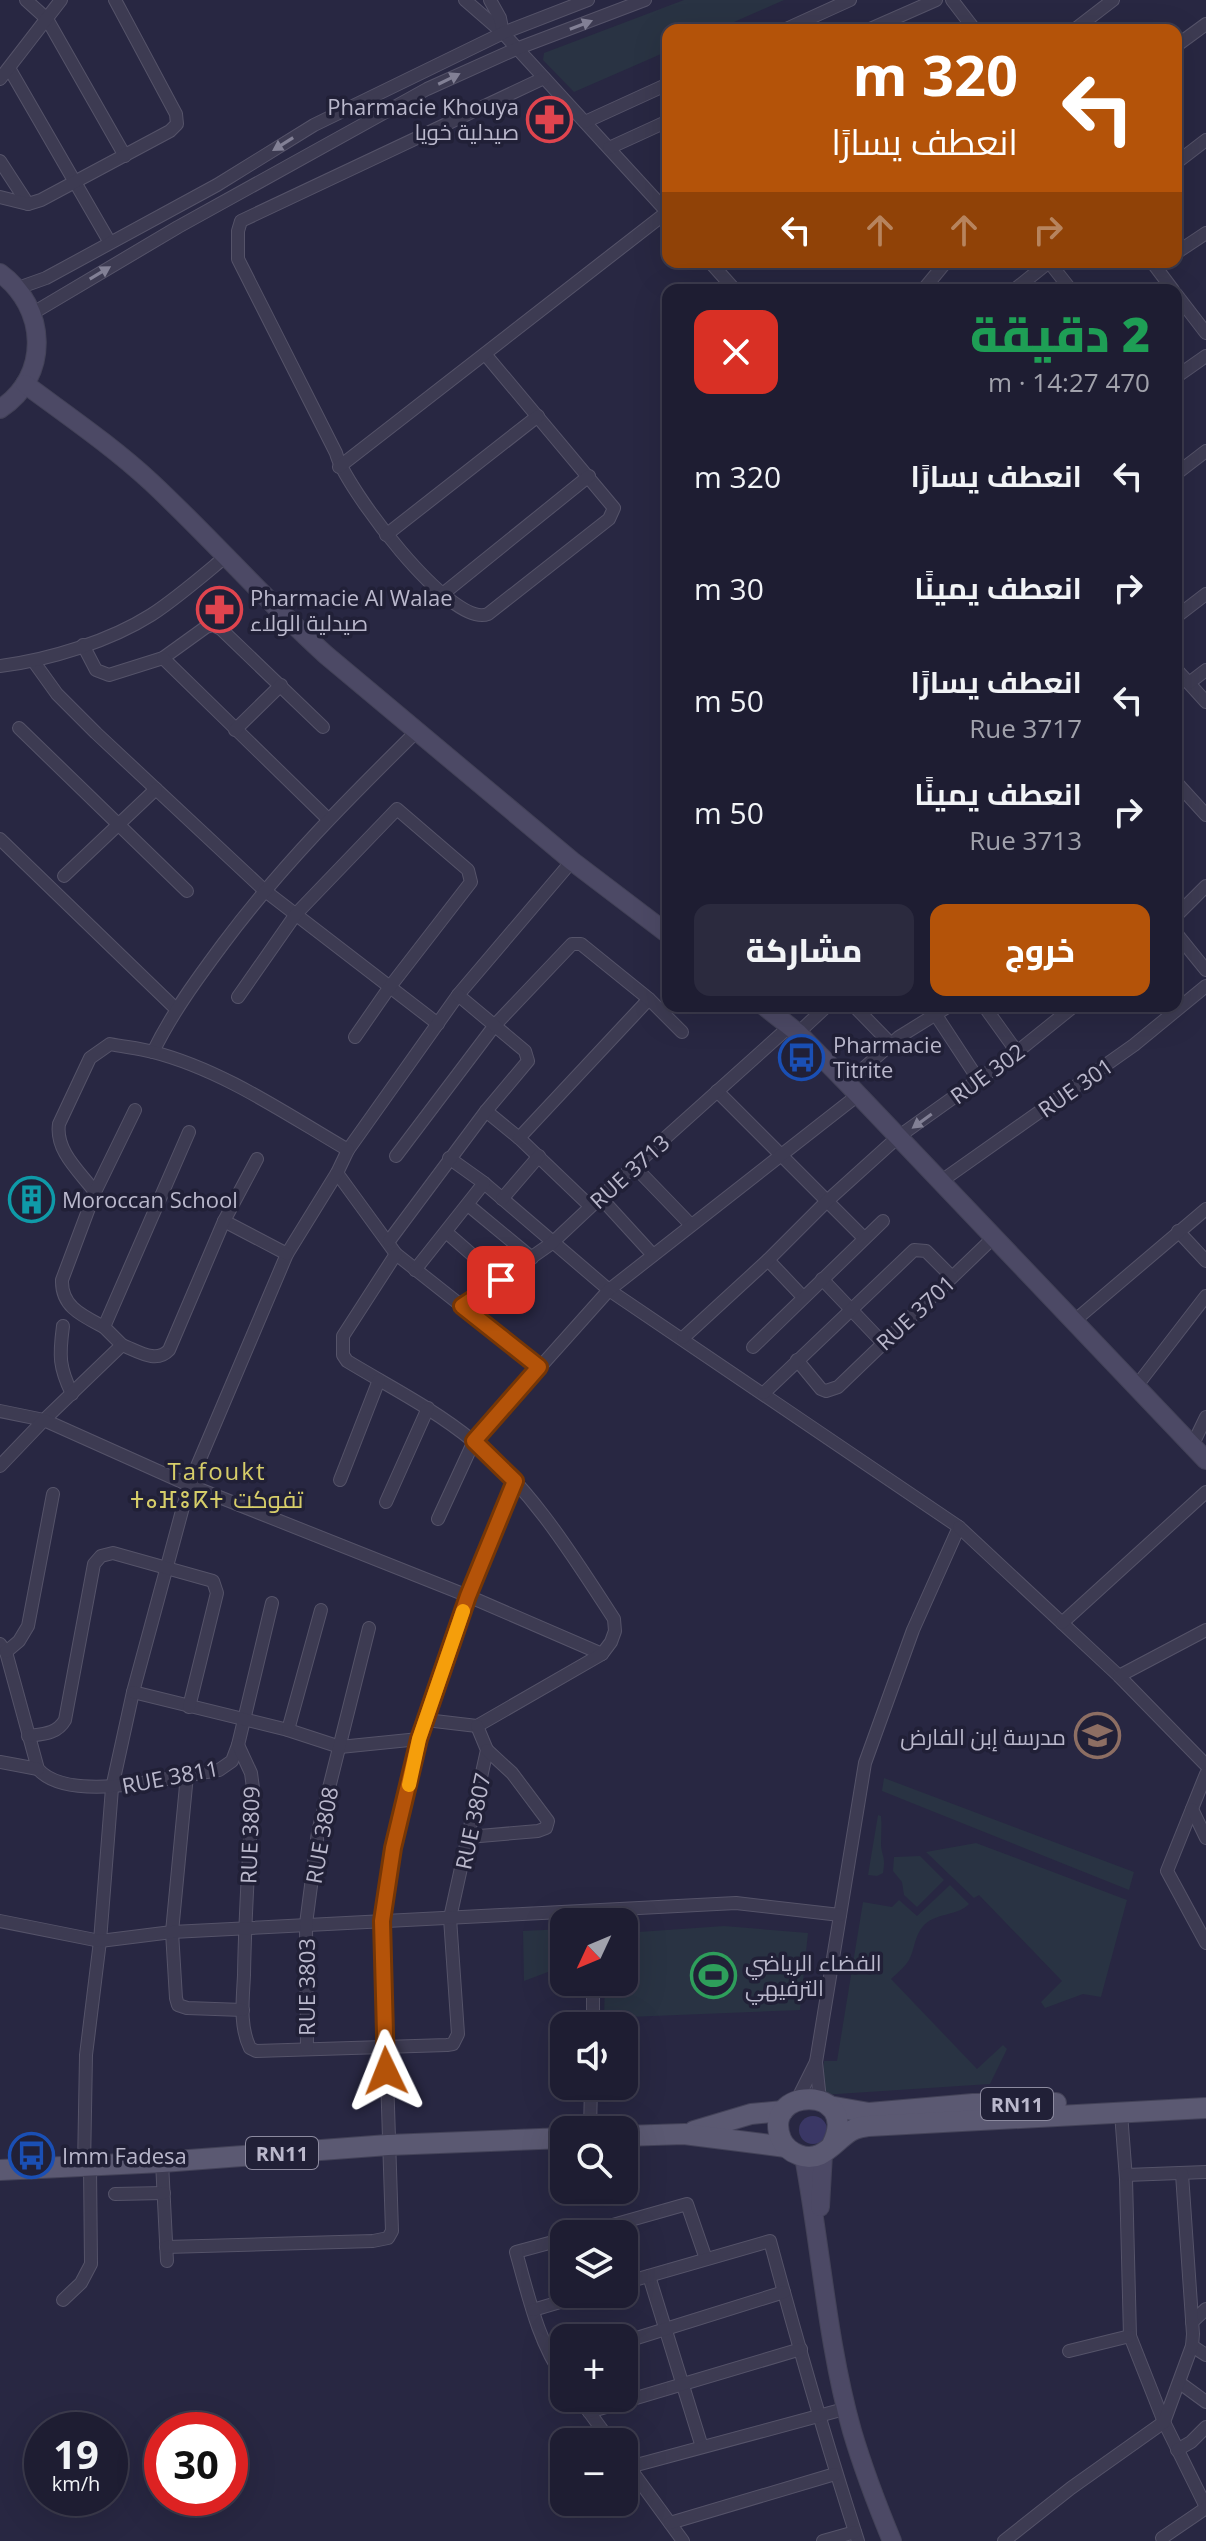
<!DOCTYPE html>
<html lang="ar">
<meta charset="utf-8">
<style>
body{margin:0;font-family:"Open Sans",Cairo,"Noto Sans Tifinagh",sans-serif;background:#2b2a3e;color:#f1f3f6;direction:rtl;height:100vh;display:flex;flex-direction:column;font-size:30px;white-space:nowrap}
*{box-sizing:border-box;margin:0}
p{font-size:26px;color:#a1a2ac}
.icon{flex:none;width:44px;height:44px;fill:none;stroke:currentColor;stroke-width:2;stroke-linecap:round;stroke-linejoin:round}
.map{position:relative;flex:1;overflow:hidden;direction:ltr}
.details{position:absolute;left:662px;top:284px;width:520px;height:728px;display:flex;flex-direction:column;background:#1e1d32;border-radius:16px;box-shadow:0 8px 32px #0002,0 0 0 2px #3c3b4d;direction:rtl}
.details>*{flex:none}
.guide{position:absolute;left:662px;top:24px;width:520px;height:244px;border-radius:16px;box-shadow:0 8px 32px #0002,0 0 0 2px #3c3b4d;direction:rtl;background:#b45309;color:#fff;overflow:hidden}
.needle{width:52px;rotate:226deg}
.controls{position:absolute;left:550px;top:1908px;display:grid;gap:16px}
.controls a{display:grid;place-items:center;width:88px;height:88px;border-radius:16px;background:#1e1d32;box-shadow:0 8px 32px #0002,0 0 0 2px #3c3b4d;font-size:40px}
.speed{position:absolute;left:24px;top:2412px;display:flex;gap:16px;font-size:40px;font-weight:700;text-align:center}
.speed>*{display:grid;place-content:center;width:104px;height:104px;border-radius:50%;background:#1e1d32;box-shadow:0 8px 32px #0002,0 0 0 2px #3c3b4d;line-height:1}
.speed small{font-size:20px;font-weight:400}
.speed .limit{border:12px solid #d22;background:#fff;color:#111}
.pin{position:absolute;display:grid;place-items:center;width:68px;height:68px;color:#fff;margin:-34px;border-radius:16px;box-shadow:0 4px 12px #0006}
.me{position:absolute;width:88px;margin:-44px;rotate:358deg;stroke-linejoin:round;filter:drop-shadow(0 0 6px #0008)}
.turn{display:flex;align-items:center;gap:28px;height:168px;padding:0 32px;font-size:36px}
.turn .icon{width:104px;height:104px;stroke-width:2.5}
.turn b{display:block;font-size:56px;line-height:68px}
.lanes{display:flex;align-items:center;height:76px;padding:0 32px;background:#0003;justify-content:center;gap:40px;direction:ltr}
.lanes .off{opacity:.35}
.round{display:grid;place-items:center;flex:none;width:84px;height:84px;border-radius:16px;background:#2b2a3e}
.overview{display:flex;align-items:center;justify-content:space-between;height:136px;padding:0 32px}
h1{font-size:48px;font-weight:800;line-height:60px;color:#1e9e55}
.cta{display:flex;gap:16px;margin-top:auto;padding:16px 32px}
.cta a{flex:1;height:92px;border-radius:16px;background:#b45309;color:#fff;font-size:32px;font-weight:800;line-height:92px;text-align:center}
.cta a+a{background:#2b2a3e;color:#f1f3f6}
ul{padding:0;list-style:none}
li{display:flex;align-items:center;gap:24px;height:112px;padding:0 32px}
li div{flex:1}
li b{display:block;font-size:30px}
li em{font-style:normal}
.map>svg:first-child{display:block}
.green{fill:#293343}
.water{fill:#3a3765}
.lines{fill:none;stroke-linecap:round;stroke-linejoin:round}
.street-casing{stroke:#555369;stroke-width:14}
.secondary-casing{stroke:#434258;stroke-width:20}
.primary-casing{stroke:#434258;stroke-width:22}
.street{stroke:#3d3b52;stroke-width:12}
.secondary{stroke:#4c4965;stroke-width:18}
.primary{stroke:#5b5972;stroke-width:20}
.oneway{fill:#828095}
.route-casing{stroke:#753606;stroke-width:20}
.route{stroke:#b45309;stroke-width:14}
.slow{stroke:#f59e0b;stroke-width:14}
.labels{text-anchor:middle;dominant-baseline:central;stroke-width:7;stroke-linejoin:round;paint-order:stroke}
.shield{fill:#212037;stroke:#8c8a9f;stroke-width:2}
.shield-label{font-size:20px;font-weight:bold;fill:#bab8cc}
.poi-label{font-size:22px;fill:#bab8cc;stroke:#212037;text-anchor:start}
.street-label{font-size:22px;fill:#bab8cc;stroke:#212037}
.neighbourhood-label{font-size:24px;letter-spacing:2px;fill:#d6cd69;stroke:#212037}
</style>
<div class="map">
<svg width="1206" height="2541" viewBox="0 0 1206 2541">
<rect width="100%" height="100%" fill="#282742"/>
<g class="green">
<path d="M684,0H784L716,30H668V51L574,92L543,60L544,53Z"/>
<path d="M884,1778L1134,1872L1129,1890L882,1791Z"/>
<path d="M878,1815L881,1816C882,1826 881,1835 881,1845C882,1857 886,1857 883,1873L877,1876L868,1875Z"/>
<path d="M976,1843L1127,1900L1101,1997L1083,1994L1045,2008L1041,2002L1062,1981L979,1895L974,1898L926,1852Z"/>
<path d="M920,1856L944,1880L917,1907L904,1895L902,1882L893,1871L894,1857Z"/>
<path d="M950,1885L969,1904C958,1916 938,1912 924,1925C914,1936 915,1949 909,1960C905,1967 896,1974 891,1979L977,2069L1003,2045L1007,2049L990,2084L822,2095L824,2061H837L863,1902L892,1907L899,1900L917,1916Z"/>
<path d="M724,1926L808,1933L800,2010L604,2018L605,1982H624V1933Z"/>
<path d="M564,1929V1966L524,1981L523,1931Z"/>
</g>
<circle class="water" cx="813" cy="2130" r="14"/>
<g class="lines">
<defs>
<g id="street">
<path d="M26,0L47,19L125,156"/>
<path d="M465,0L503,33L668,213"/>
<path d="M490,0L500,18L503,33"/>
<path d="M952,0L975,30"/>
<path d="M784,30L850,0"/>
<path d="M868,30L936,0"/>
<path d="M1074,30L1113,0"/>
<path d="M1176,46L1206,24"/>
<path d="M9,68L109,241"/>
<path d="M0,79L61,0"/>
<path d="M585,122L668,84"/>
<path d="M609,148L668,121"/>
<path d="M0,161L28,204"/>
<path d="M1176,163L1206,140"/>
<path d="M0,197L28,204L41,200L170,131L177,124L176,114L115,0"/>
<path d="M1176,253L1206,233"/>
<path d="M710,262L735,290"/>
<path d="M1049,262L1071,290"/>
<path d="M1152,262L1173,290"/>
<path d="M18,288L46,278L217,185L314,125L503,33L588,0"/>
<path d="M923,290L946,262"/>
<path d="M1014,290L1049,262"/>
<path d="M1176,294L1206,333"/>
<path d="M33,313L178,227L427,89L516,49L645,0"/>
<path d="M485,354L614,508L609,519L488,614C451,629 344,486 336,453L238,259V231L241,221L544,78"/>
<path d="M1176,377L1206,356"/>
<path d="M339,467L667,212"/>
<path d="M1176,474L1206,451"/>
<path d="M386,535L538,416"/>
<path d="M444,593L589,476"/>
<path d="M1176,617L1206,594"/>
<path d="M83,645L96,670L109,675L163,658L206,627L213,625L221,629L323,727"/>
<path d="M163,658L328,819"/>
<path d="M34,662L57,694L96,733L264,890L438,1024"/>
<path d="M0,666C49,660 110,641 151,615C177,598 201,577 225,557"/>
<path d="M1176,669L1206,702"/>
<path d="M1189,683L1206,670"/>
<path d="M19,728L187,891"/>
<path d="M235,730L281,685"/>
<path d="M1176,782L1206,815"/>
<path d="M0,839L176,1009"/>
<path d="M64,876L156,789"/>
<path d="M1176,916L1206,886"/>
<path d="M1176,933L1206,970"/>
<path d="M238,997L296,914L397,809L468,870L471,882L389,988L355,1037"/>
<path d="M854,1006L891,1044"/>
<path d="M930,1006L978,1079"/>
<path d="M984,1006L1017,1052"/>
<path d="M798,1033L827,1006"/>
<path d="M153,1052C172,1013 197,979 223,944C281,866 348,799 417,731"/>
<path d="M847,1083L899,1037L949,1006"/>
<path d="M717,1091L864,1238"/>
<path d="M486,1111L519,1138L590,1206"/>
<path d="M519,1138L649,999"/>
<path d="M348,1150L458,995L572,861"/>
<path d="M396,1156L495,1025L572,944H581L649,999L682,1032"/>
<path d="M449,1158L484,1183L609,1290L959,1527L913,1630L865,1763L816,2062L820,2100"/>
<path d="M634,1166L691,1225"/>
<path d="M337,1173L396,1254L539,1367"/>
<path d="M940,1182L1134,1045L1206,986"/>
<path d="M95,1192C80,1172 55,1151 59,1124L90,1058L110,1044C124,1047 139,1048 153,1052C223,1070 286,1114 348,1150L337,1173L287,1254L189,1485L468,1596L602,1654"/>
<path d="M600,1197L653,1255"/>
<path d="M502,1199L539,1156"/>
<path d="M468,1205L532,1258"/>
<path d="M224,1221L287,1254"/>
<path d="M1178,1231L1206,1261"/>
<path d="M446,1232L501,1280"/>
<path d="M389,1241L486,1111L528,1061L525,1051L458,995"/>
<path d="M396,1254L343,1336V1355L347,1361C390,1387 434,1409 473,1441C532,1489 573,1556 614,1619L615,1631L611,1642L602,1654L477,1726L426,1720"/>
<path d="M768,1260L803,1297"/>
<path d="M415,1270L484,1183"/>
<path d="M822,1279L882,1342"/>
<path d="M462,1306L552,1243L634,1166L790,1026"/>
<path d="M1073,1322L1206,1209"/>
<path d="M63,1326C59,1356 59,1367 72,1394"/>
<path d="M104,1327C83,1316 61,1307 62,1280L95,1192L135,1110"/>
<path d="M683,1338L768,1260L826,1202L898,1137L1017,1052L1074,1006"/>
<path d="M122,1345L104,1327L189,1132"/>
<path d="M753,1347L883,1221"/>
<path d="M797,1360L821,1389L826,1391L838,1387L993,1238"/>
<path d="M1135,1388L1206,1296"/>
<path d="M764,1393L914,1250L926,1251L952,1277"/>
<path d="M0,1411L44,1420L122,1345C138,1351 156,1364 169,1350L224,1221L257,1159"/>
<path d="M1192,1446L1206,1417"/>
<path d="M0,1466L44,1420L189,1485L133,1692L112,1788L100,1941L86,2055L84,2167"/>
<path d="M340,1480L379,1380"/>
<path d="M386,1502L428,1408"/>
<path d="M438,1519L474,1441L609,1290L858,1095"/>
<path d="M959,1527L1119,1676L1206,1765"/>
<path d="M1062,1623L1206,1492"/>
<path d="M0,1644L6,1652L38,1769C69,1805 176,1776 219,1770L232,1761L238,1745L272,1603"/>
<path d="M6,1652L19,1641L28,1626L53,1494"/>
<path d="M1119,1676L1206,1630"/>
<path d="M133,1692L288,1730L340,1747L419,1739"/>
<path d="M288,1730L321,1610"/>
<path d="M28,1736C43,1734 57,1734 65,1720L94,1564L101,1556L113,1553L213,1581L217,1593L189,1707"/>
<path d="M238,1745L251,1773L253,1788C249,1851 245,1913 244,1975C243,1998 239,2026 250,2048L256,2051L447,2045L453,2044L458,2034L450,1918L487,1750L477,1726"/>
<path d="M0,1762L38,1769"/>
<path d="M1206,1774L1167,1871L1206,1943"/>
<path d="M187,1775L172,1932L176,1998L178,2005L187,2008L243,2010"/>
<path d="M1192,1809L1206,1838"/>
<path d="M468,1837L538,1831L546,1828L548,1821L512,1773L487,1750"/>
<path d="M0,1921L100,1941L172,1932L736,1903L840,1915"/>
<path d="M593,2026V1982"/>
<path d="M307,2049L306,1924L318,1832L369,1628"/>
<path d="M797,2100L816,2062"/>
<path d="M1121,2113L1126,2179L1130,2336L1164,2422L1206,2507"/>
<path d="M590,2130L591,2086"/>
<path d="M162,2162L167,2261"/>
<path d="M1126,2175L1206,2172"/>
<path d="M115,2194L164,2193"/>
<path d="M581,2234L687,2204L706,2259"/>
<path d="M564,2239L516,2252C528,2294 538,2342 564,2378"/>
<path d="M166,2247L373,2241L388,2238L392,2231L382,1921L393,1848L419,1739L468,1596L515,1481"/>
<path d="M649,2276L702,2447"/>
<path d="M624,2283L770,2241C797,2341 826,2442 858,2541"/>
<path d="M63,2300L81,2283L91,2264L90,2167"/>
<path d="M533,2310L587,2294"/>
<path d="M1192,2322L1206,2309"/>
<path d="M624,2342L784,2292"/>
<path d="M1192,2346L1206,2355"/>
<path d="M1069,2351L1130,2336"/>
<path d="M1180,2383L1206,2402"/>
<path d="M579,2398L611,2442"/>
<path d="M589,2412L801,2349"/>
<path d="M1177,2450L1191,2442L1206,2427"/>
<path d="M624,2460L683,2541"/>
<path d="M629,2467L848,2408"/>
<path d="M670,2523L835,2474"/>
<path d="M1162,2538L1206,2508"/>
<path d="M823,2541L855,2532"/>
<path d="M1004,2541L1071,2488L1164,2422L1192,2346L1193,2334L1182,2174"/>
</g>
<g id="secondary">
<path d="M0,273C47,307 51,376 0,409"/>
<path d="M25,384C68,416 112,446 151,482C211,538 265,600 326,655L572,861L668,934"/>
<path d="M764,1006L798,1033L847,1083L1206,1460"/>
<path d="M801,2156L804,2157C821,2248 827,2342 852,2431C863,2468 877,2505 892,2541"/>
<path d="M820,2207L823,2154"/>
</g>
<g id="primary">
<path d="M829,2106L869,2113L973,2104L1056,2103"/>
<path d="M694,2131L751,2114L783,2111"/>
<path d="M624,2136L684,2134L786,2147"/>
<path d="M832,2145C862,2084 760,2086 781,2139C784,2146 791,2152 799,2155C822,2164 834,2141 851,2131C857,2127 863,2127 869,2126L1206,2108"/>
<path d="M0,2170L162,2162L388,2145L564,2138"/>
</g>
</defs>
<use href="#street" class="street-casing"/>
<use href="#secondary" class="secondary-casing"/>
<use href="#primary" class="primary-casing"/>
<use href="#street" class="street"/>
<use href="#secondary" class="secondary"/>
<use href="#primary" class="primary"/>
</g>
<defs><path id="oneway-solid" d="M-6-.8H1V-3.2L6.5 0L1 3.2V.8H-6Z" transform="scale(2)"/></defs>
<g class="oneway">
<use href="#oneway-solid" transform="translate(581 25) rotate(-21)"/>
<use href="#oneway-solid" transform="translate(449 79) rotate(-26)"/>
<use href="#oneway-solid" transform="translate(283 144) rotate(148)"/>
<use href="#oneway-solid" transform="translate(100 273) rotate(-31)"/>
<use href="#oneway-solid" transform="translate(922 1121) rotate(144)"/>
</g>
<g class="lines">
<defs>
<path id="route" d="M386,2071L382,1921L393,1848L419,1739L468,1596L515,1481L474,1441L539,1367L462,1306L501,1280"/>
</defs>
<use href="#route" class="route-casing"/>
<use href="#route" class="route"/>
<path class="slow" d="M409,1785L419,1739L463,1611"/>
</g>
<defs>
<symbol id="pharmacy-ring" viewBox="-11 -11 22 22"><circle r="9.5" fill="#212037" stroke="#e0444e" stroke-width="1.5"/><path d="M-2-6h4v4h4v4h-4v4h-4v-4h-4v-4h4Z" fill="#e0444e"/></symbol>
<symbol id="bus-ring" viewBox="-11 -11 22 22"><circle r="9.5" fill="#212037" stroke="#1a4fb4" stroke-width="1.5"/><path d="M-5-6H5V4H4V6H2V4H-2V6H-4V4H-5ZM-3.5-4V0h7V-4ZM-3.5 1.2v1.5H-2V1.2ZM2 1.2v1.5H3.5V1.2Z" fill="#1a4fb4"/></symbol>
<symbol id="building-ring" viewBox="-11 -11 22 22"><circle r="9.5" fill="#212037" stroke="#0f9aa8" stroke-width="1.5"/><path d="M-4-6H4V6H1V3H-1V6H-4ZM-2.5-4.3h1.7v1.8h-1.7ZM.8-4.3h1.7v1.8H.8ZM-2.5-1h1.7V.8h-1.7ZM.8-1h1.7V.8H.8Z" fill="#0f9aa8"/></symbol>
<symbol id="school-ring" viewBox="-11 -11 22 22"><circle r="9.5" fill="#212037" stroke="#8d6e63" stroke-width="1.5"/><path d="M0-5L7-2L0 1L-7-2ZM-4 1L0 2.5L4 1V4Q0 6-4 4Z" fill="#8d6e63"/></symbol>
<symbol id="stadium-ring" viewBox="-11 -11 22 22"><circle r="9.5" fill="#212037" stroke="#2e9e5b" stroke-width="1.5"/><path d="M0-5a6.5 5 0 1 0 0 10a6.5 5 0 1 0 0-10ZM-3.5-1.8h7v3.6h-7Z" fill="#2e9e5b"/></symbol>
</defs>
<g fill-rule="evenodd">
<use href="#pharmacy-ring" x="524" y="94" width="51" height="51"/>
<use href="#pharmacy-ring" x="194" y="584" width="51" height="51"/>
<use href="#bus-ring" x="776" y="1032" width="51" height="51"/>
<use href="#building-ring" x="6" y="1174" width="51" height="51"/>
<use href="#school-ring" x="1072" y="1710" width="51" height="51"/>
<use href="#stadium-ring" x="688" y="1950" width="51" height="51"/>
<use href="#bus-ring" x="6" y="2130" width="51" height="51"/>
</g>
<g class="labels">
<g class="shield">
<rect x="981" y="2088" width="72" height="32" rx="6"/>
<rect x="246" y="2137" width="72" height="32" rx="6"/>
</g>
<g class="shield-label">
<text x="1017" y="2104">RN11</text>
<text x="282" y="2153">RN11</text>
</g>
<g class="poi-label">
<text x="519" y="106" text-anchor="end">Pharmacie Khouya<tspan x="519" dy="25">صيدلية خويا</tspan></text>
<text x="250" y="597">Pharmacie Al Walae<tspan x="250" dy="25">صيدلية الولاء</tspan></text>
<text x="833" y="1044">Pharmacie<tspan x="833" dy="25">Titrite</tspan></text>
<text x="62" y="1199">Moroccan School</text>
<text x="1066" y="1736" text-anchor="end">مدرسة إبن الفارض</text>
<text x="745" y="1962">الفضاء الرياضي<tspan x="745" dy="25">الترفيهي</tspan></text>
<text x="62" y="2155">Imm Fadesa</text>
</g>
<g class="street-label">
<text transform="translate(987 1073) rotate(-36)">RUE 302</text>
<text transform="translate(1075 1087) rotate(-35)">RUE 301</text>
<text transform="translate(629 1171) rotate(-42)">RUE 3713</text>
<text transform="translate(915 1312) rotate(-43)">RUE 3701</text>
<text transform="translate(170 1776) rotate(-11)">RUE 3811</text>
<text transform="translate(472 1821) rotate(-78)">RUE 3807</text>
<text transform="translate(249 1835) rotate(-88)">RUE 3809</text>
<text transform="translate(321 1835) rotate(-80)">RUE 3808</text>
<text transform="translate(306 1987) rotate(-90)">RUE 3803</text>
</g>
<g class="neighbourhood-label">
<text x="217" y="1470">Tafoukt<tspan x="217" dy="28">ⵜⴰⴼⵓⴽⵜ تفوكت</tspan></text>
</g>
</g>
</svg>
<div class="controls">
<a><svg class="needle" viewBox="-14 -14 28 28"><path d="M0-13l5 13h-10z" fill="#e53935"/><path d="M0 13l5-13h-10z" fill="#a1a2ac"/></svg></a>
<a><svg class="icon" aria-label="sound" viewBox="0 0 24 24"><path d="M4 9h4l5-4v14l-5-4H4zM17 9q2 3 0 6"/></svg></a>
<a><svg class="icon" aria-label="search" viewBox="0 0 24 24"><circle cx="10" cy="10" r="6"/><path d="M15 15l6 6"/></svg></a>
<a><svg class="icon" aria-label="layers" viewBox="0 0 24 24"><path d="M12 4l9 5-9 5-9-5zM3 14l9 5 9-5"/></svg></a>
<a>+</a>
<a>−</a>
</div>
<div class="speed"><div>19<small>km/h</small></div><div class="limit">30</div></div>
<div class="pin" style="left:501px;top:1280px;background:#d93025"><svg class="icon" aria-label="arrive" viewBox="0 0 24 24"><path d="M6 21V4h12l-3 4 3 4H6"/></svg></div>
<svg class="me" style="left:386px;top:2071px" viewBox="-20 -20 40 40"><path d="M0-17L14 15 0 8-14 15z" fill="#b45309" stroke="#fff" stroke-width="4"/></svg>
<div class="guide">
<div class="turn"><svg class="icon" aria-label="left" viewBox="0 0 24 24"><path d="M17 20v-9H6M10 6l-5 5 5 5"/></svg><div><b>320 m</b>انعطف يسارًا</div></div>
<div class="lanes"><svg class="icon" aria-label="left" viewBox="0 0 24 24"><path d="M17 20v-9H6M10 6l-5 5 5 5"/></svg><svg class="icon off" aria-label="ahead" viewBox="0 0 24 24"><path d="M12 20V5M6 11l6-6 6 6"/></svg><svg class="icon off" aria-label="ahead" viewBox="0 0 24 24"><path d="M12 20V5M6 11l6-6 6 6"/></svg><svg class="icon off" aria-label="right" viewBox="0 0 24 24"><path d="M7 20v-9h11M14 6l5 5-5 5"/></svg></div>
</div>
<section class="details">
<div class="overview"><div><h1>2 دقيقة</h1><p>470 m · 14:27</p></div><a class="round" style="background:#d93025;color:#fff"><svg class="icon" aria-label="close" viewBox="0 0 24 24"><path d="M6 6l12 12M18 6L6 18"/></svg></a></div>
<ul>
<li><svg class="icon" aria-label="left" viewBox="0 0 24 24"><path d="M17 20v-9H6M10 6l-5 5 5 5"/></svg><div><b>انعطف يسارًا</b></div><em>320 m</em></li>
<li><svg class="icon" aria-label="right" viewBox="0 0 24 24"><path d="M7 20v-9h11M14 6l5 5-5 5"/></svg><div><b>انعطف يمينًا</b></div><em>30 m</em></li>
<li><svg class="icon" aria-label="left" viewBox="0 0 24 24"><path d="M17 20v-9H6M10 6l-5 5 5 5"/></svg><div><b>انعطف يسارًا</b><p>Rue 3717</p></div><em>50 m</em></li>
<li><svg class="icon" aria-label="right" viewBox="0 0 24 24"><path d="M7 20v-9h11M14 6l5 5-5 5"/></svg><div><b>انعطف يمينًا</b><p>Rue 3713</p></div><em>50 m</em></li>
</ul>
<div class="cta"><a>خروج</a><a>مشاركة</a></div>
</section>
</div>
